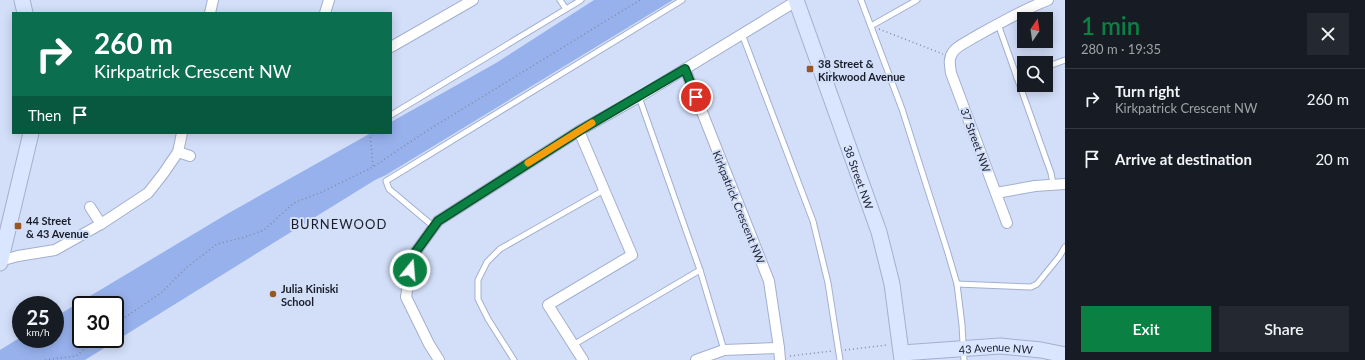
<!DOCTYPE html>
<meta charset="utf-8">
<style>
body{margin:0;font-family:Lato,sans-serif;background:#242831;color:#f1f3f6;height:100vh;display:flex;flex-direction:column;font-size:15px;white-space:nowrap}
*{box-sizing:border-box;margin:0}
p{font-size:13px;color:#9ea1a6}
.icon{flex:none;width:22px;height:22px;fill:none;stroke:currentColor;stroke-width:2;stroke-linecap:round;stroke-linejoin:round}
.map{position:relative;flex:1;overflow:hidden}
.details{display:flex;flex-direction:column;background:#171b24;width:300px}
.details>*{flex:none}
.top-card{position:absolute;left:12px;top:12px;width:380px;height:122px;border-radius:0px;box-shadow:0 2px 10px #0003;background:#0b6e4f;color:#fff;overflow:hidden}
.needle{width:26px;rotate:13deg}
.fabs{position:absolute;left:1017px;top:12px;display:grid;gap:8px}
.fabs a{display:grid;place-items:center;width:36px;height:36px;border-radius:0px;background:#171b24;box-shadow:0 2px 10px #0003;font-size:20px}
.speed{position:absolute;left:12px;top:296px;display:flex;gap:8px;font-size:20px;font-weight:700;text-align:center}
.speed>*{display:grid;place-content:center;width:52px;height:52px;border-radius:50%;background:#171b24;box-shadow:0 2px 10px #0003;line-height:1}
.speed small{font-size:10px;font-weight:400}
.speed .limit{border:2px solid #111;border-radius:6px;background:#fff;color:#111}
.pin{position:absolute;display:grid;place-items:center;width:34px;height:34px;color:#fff;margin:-17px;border:2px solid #fff;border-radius:50%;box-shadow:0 1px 4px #0007}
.me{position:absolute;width:44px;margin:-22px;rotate:17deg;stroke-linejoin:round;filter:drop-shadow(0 0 3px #0008)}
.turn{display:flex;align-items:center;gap:14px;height:84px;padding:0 16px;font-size:18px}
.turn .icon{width:52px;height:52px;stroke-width:2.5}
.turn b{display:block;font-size:28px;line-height:34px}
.then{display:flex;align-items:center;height:38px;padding:0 16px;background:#0003;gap:8px;font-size:15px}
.round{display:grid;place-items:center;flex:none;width:42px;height:42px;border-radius:0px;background:#242831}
.headline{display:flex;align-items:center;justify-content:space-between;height:68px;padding:0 16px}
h1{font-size:24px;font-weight:600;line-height:30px;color:#0b8043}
.cta{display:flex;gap:8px;margin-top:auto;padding:8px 16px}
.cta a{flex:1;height:46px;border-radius:0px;background:#0b8043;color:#fff;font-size:16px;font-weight:600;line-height:46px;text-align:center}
.cta a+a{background:#242831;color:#f1f3f6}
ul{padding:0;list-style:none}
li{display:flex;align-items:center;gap:12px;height:60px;padding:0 16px;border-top:1px solid #363941}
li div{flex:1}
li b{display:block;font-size:15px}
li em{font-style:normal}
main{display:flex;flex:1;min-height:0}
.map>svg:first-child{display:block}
.green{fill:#97b1ed;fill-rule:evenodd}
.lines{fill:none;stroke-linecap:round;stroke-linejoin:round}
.lane-casing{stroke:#a2b0cf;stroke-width:7}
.street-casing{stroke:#a2b0cf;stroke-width:12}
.secondary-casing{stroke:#a2b0cf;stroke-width:17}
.path{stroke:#818a9e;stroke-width:1.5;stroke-dasharray:1 3;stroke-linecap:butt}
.lane{stroke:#fff;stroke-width:5}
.street{stroke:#fff;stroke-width:10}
.secondary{stroke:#dae5ff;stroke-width:15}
.route-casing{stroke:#07532c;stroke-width:10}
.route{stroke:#0b8043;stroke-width:7}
.slow{stroke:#f59e0b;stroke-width:7}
.poi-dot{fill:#985722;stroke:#d3dff9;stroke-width:1.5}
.labels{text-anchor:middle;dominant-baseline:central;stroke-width:4;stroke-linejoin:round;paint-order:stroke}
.poi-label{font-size:11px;font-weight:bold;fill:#181d29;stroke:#d3dff9;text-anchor:start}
.street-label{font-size:11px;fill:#181d29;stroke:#d3dff9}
.quarter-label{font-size:13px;letter-spacing:1px;fill:#181d29;stroke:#d3dff9}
</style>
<main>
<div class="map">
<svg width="1065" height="360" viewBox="0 0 1065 360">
<rect width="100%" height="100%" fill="#d3dff9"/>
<path class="green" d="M594,0H673L386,175L375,180L85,360H0V350L21,337V339H55V317L227,214L371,133H391V122L496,63ZM81,305H115V339H81Z"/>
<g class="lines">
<defs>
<g id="lane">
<path d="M560,0L566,9"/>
<path d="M861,0L902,109L947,250L957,284L962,325L964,360"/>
<path d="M998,24L1051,173L1053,184"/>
<path d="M871,26L917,0"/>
<path d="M742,34L813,221L828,283L840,360"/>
<path d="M1046,67L1065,60"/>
<path d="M1017,78L1024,75"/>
<path d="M639,97L700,270L724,350"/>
<path d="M391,115L581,0"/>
<path d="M433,226L389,189L386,181L682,0"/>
<path d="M957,284L1031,287L1037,284L1059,257L1065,247"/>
<path d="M573,345L700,270"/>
<path d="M514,360L488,319L478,299V280L487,262L500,249L604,190"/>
</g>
<g id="street">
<path d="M210,13L213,0"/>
<path d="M325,13L329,0"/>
<path d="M391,47L473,0"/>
<path d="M685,69L769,281L779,348L780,360"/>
<path d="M579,131L632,255L548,305L583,360"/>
<path d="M178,152L190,156"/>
<path d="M996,193L1035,186L1065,184"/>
<path d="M90,207L101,224"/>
<path d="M1007,223L951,73C950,65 948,59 953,52C957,46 967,42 973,38C998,24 1022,10 1048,0"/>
<path d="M0,261L18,256L55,250L101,224L148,193L163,174L178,152L182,133"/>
<path d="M439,360L429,344L406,297L412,257L438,221L579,131L639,97L798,0"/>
<path d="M696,360L724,350L779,348"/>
</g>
<g id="secondary">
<path d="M22,0L25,13"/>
<path id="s1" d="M796,0L879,232L892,284L902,360"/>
<path d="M0,263L31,133"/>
<path id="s2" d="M902,353L1000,346L1041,350L1065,355"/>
</g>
</defs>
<use href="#lane" class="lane-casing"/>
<use href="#street" class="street-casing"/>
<use href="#secondary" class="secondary-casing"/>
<g class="path">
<path d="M879,29L943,54"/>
<path d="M370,133L373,167"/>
<path d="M115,324L161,293L186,268L217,244L245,237L264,230L294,203L322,192L373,167L425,132L640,0"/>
<path d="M845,350L887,345"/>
<path d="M790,356L832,351"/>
<path d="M45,360L76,356L97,339"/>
</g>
<use href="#lane" class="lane"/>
<use href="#street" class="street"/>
<use href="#secondary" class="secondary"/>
</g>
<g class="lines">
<defs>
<path id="route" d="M410,270L412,257L438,221L579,131L685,69L696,97"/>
</defs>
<use href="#route" class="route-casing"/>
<use href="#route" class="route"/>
<path class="slow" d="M528,163L592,123"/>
</g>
<g class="poi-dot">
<rect x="806" y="65" width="8" height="8" rx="2"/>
<rect x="14" y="222" width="8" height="8" rx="2"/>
<circle cx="273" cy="294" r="4"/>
</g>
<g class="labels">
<g class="poi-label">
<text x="818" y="63">38 Street &amp;<tspan x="818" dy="13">Kirkwood Avenue</tspan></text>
<text x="26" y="220">44 Street<tspan x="26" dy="13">&amp; 43 Avenue</tspan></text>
<text x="281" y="288">Julia Kiniski<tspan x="281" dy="13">School</tspan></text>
</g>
<g class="street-label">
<text transform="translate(976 140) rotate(70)">37 Street NW</text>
<text stroke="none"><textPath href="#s1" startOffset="188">38 Street NW</textPath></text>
<text transform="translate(739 207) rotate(68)">Kirkpatrick Crescent NW</text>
<text stroke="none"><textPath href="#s2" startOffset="94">43 Avenue NW</textPath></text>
</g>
<g class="quarter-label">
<text x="339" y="224">BURNEWOOD</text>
</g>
</g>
</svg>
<div class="fabs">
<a><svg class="needle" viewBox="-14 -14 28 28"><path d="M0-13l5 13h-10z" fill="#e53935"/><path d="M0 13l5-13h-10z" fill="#9ea1a6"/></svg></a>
<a><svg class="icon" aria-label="search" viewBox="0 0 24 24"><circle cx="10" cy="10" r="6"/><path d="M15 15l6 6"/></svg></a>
</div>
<div class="speed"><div>25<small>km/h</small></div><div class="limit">30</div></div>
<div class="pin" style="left:696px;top:97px;background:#d93025"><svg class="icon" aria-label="arrive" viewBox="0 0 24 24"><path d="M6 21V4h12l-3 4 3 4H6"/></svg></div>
<svg class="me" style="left:410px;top:270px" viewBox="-20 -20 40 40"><circle r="17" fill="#0b8043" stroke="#fff" stroke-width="3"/><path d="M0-11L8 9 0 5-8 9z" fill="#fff"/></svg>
<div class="top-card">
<div class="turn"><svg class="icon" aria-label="right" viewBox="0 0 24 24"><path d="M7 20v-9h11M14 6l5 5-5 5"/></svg><div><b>260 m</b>Kirkpatrick Crescent NW</div></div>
<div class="then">Then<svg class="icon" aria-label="arrive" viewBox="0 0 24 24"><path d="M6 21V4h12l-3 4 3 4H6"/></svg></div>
</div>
</div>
<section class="details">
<div class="headline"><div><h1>1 min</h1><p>280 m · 19:35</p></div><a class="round"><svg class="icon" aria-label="close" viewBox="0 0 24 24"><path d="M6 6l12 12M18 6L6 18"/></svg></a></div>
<ul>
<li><svg class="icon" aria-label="right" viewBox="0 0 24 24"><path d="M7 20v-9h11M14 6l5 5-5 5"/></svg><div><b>Turn right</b><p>Kirkpatrick Crescent NW</p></div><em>260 m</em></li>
<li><svg class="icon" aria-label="arrive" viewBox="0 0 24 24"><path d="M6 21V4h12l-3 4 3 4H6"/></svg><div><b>Arrive at destination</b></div><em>20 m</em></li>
</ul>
<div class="cta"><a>Exit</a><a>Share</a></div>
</section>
</main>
